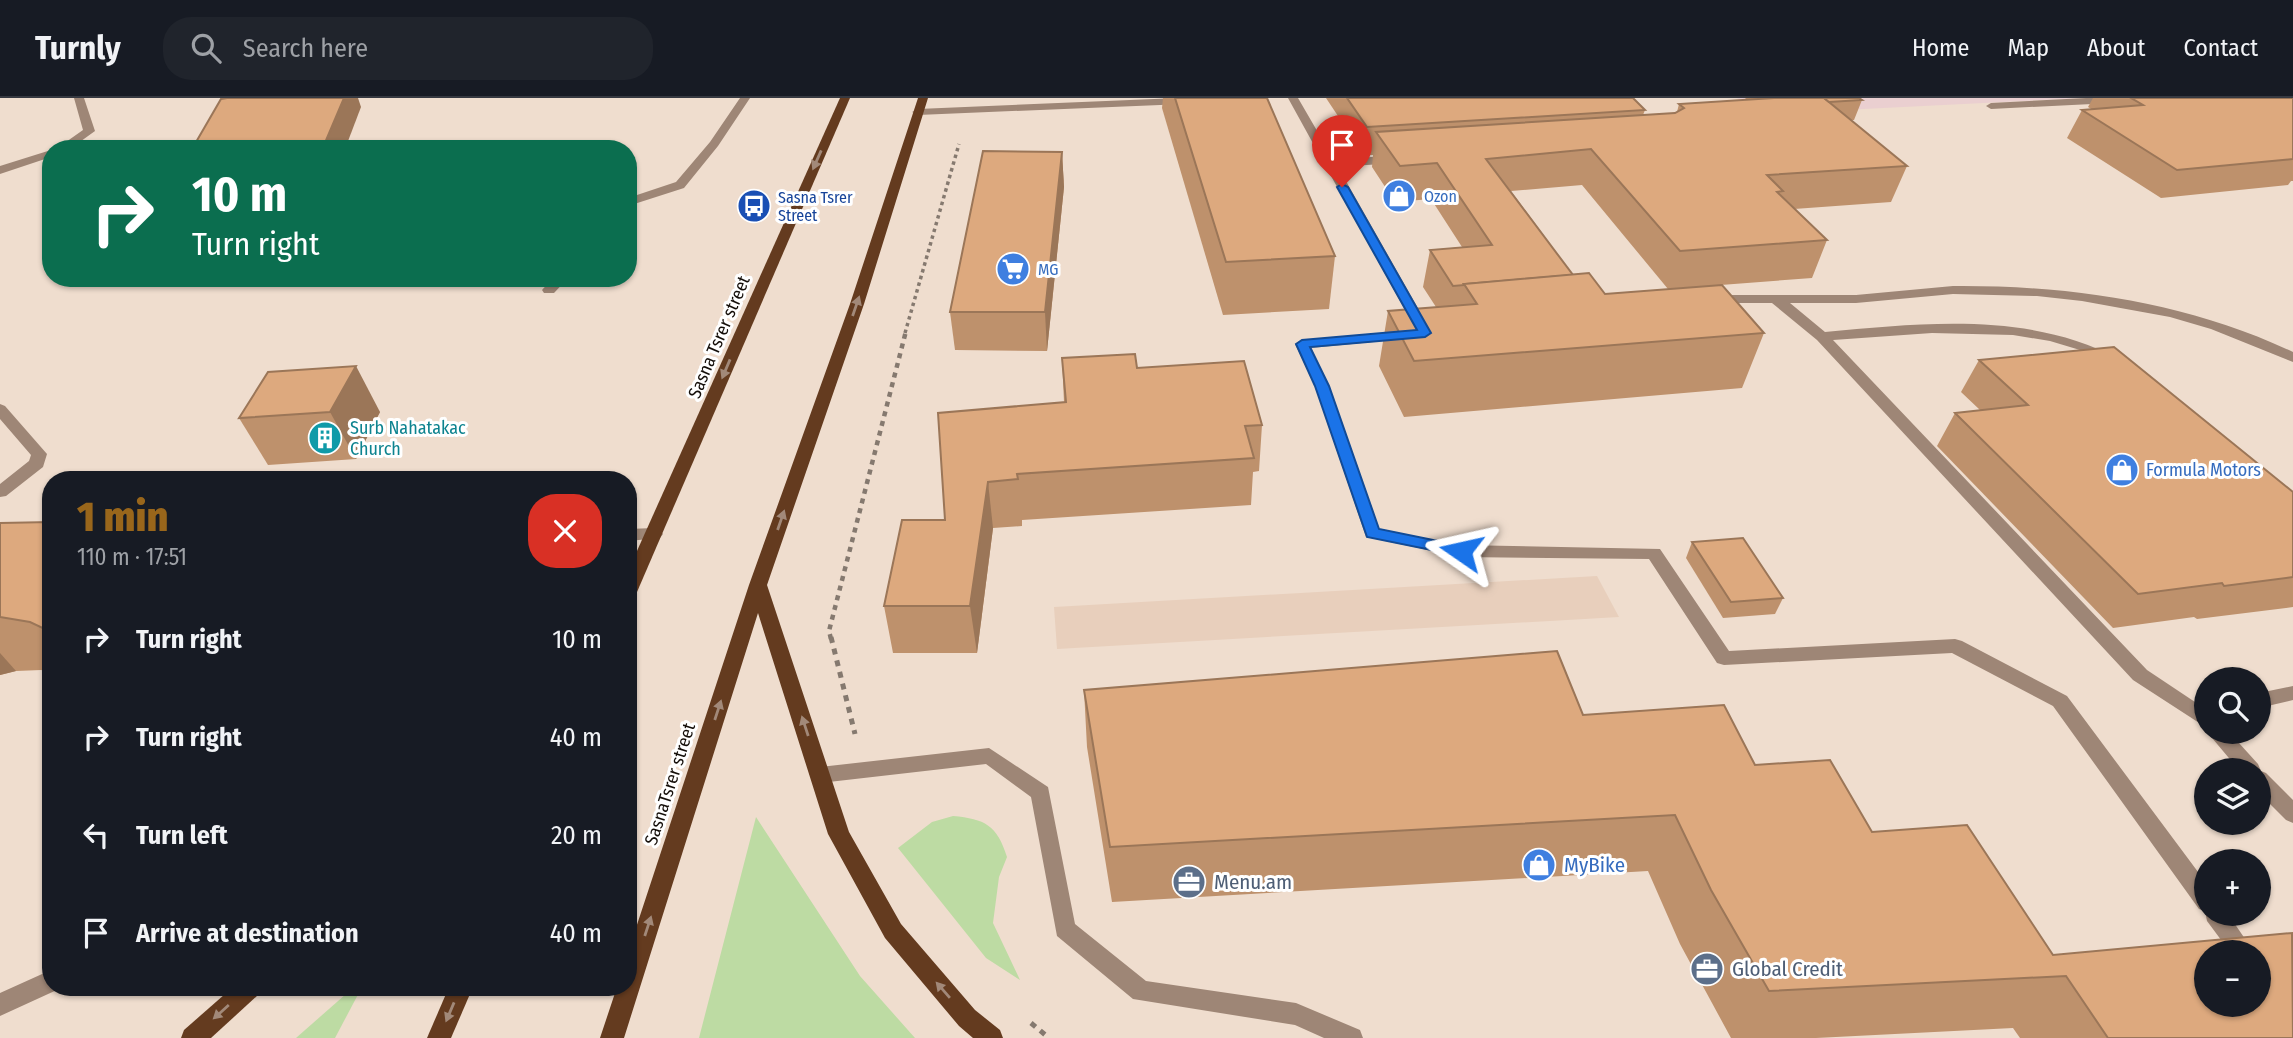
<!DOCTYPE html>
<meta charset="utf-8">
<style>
body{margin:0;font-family:"Fira Sans Condensed",sans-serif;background:#20242c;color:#f1f3f6;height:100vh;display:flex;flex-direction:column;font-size:26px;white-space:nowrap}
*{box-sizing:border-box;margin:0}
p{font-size:23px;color:#9ea1a6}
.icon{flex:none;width:38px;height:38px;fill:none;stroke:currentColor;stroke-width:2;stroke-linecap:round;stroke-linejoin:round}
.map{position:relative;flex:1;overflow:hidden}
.side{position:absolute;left:42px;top:373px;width:595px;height:525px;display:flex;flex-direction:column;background:#171b24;border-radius:28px;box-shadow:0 2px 5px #0004}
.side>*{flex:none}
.banner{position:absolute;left:42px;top:42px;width:595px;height:147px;border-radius:28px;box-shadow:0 2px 5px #0004;background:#0b6e4f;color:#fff;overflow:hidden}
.buttons{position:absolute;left:2194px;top:569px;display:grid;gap:14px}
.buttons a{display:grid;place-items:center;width:77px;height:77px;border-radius:50%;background:#171b24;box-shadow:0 2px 5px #0004;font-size:35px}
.pin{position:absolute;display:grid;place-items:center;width:60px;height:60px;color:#fff;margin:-72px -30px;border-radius:50% 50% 50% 0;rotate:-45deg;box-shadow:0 0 7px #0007}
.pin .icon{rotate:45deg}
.me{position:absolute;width:77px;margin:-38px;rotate:281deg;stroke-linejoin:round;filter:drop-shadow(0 0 5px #0008)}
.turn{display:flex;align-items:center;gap:24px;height:147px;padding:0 35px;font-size:32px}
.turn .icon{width:91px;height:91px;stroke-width:2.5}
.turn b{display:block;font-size:49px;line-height:60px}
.round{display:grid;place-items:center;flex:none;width:74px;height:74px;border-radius:28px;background:#20242c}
.head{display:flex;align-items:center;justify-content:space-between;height:119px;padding:0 35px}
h1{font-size:42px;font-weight:800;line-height:52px;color:#99661b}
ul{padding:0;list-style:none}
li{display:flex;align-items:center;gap:21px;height:98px;padding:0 35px}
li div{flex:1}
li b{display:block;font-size:26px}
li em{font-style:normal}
header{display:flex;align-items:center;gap:42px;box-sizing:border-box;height:98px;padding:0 35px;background:#171b24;border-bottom:2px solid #363941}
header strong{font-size:33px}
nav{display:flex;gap:38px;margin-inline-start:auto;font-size:24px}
.search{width:490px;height:63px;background:#20242c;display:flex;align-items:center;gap:18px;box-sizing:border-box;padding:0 24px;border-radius:28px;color:#9ea1a6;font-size:26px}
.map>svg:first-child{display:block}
.commercial{fill:#eacfd0}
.built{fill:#e8cfbc}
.green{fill:#bddba3}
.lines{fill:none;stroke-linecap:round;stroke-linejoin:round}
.path-far2{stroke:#85796f;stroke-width:3.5;stroke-dasharray:3.5 3.5;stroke-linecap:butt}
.path-far1{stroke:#85796f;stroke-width:4.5;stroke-dasharray:5 5;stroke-linecap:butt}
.path{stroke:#85796f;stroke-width:5;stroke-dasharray:6 6;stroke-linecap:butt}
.minor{fill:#9e8676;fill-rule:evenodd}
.major{fill:#643b1f;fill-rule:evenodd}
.wall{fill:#be916c}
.shaded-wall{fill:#9b7658}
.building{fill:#dda97e;stroke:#9b7658;stroke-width:2;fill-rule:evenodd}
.oneway{fill:#a28979}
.route{fill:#1a73e8;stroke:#114b97;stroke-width:2}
.labels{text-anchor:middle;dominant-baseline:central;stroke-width:6;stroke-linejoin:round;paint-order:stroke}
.far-shop-label{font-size:16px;fill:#366cbe;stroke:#fff;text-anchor:start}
.far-transit-label{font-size:16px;fill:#164399;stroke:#fff;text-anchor:start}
.street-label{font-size:18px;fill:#140e09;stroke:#fff}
.culture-label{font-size:18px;fill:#0d838f;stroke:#fff;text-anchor:start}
.shop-label{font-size:18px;fill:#366cbe;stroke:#fff;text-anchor:start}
.near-shop-label{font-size:21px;fill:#366cbe;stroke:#fff;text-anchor:start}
.near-service-label{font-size:21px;fill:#4e5e75;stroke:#fff;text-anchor:start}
</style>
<header>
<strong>Turnly</strong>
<div class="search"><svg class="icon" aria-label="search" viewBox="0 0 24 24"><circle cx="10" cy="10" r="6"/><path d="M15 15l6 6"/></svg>Search here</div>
<nav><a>Home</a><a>Map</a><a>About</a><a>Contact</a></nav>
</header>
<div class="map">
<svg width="2293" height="940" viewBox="0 0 2293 940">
<rect width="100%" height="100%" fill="#efddce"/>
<path class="commercial" d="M1737,0H2084L1762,16Z"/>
<path class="built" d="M1597,478L1619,519L1057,551L1054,509Z"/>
<g class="green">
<path d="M953,718C985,721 997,727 1007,759L999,779L993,825L1020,882L986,860L898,750L932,724Z"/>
<path d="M756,719L860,878L915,940H699Z"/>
<path d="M354,889H362L335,940H296Z"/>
</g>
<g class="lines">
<path class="path-far2" d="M905,235L959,46"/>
<path class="path-far1" d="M831,541L829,533L906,233"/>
<g class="path">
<path d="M831,539L855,636"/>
<path d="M1031,925L1049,940"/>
</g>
<g class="minor">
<path d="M74,0H84L95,33L70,51H56L83,32Z"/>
<path d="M740,0H750L718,48L684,90L628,108V100L676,84L710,44Z"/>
<path d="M1178,0L1189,3L1184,6L918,17L912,14L918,11Z"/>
<path d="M1288,0H1298L1334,62L1396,57L1402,61L1396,65L1338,69L1432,235L1425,239L1311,250L1329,288L1379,431L1461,447L1660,451L1729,553L1955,541L1962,543L2067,598L2207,786V816H2228L2254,854H2230L2207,823L2205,813L2199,811L2053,608L1952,555L1724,567L1717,565L1649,461L1461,459L1366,439L1315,288L1295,246L1302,242L1416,232Z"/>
<path d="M2086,0H2157L2152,3L1991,11L1986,8L1991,5Z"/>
<path d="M51,52V59L0,76V68Z"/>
<path d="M553,180H568L554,195H544L542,192Z"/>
<path d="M1953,188C2070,187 2187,204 2293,254V264L2211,231L2170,219L2082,203L2037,198L1953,196L1856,205H1790L1825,234C1923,225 2029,213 2119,261L2121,264L2114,268L2080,252L2050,243L2013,237L1932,235L1833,242L2147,572L2207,612V630L2133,582L1817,242L1772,205H1709L1702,201L1709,197H1856Z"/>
<path d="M0,306L5,308L47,356L43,369L6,398L0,399V386L29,363L31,357L0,321Z"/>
<path d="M654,430L660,432L663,436L660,440L628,443V431Z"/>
<path d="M2293,588V602L2259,610V595Z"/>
<path d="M2207,634H2229L2258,666L2261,673L2266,675L2293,702V725L2286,722L2259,695V672H2239Z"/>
<path d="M989,650L1048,689L1075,826L1146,883L1296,905L1360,932L1363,940H1324L1295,927L1133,901L1057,838L1031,699L986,666L820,685L813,683L810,677L813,671L820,669Z"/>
<path d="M51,872V889L59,891L0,918V895Z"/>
</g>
<g class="major">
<path d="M840,0H850L637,494L628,500V473Z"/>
<path d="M918,0H928L864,206L767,487L849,734L901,826L975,912L1000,932L1003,940H973L959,928L885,840L828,736L758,515L624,940H600L617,889H628V854L749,487L850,206Z"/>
<path d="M233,889H262L258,897L211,940H181L184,932Z"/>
<path d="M449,889H473L451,940H427Z"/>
</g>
</g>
<g class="wall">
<path d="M1163,0H1267L1335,158L1329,211L1223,217L1162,10Z"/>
<path d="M1326,0H1633L1645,12L1643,17L1675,15L1677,14L1679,6L1747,2L1745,0H1859L1862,2L1854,22H1851L1907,68L1891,104L1794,111L1827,142L1812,180L1668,191L1582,87L1511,93L1573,177L1605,196L1764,235L1742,290L1404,319L1379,268L1388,213L1436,209L1423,189L1430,152L1462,149L1431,101L1395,104L1372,69L1373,57H1364Z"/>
<path d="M2093,0H2293V83H2291L2288,87L2161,100L2067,40L2082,12H2093L2088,9Z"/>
<path d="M1062,54L1064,89L1047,253L955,252L950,214Z"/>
<path d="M1062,260L1137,270L1262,327L1259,373L1253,374L1251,407L1022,422V428L993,430L977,555H893L884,508L945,422L1064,304Z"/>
<path d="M1979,262L2293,394V509L2197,521L2194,519L2113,530L1937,348L1955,315L1980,312L1961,294Z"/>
<path d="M268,274L380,314L356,361L268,367L239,320Z"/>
<path d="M51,424V574L41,572L16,573L0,577V425Z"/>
<path d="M1692,444L1783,500L1775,516L1723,520L1686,460Z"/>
<path d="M1084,592L1583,617L1755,667L1872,734L2053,857L2293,940H2020L2013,930L1816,940H1731L1680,846L1648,773L1112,804L1087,649Z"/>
</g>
<g class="shaded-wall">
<path d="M344,0H358L361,9L345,51H325L324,47Z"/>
<path d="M1062,54L1064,89L1047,253L1045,214Z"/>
<path d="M356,268L380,314L356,361L330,314Z"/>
<path d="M988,384L993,430L977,555L970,508Z"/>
<path d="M0,555L16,573L0,577Z"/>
</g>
<g class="building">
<path d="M227,0H344L324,47L333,46L331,51H192L221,1Z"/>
<path d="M1175,0H1267L1335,158L1226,164Z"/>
<path d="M1347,0H1633L1645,12L1367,29Z"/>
<path d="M1774,0H1824L1907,68L1767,77L1783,93L1777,94L1827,142L1680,153L1591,51L1486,61L1573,177L1464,186L1465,187L1453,188L1430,152L1492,147L1437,65L1400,68L1376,34L1675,15L1684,10L1679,6Z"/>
<path d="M1824,0H1859L1862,2L1829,4Z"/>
<path d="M2131,0H2293V61L2177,72L2082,12L2143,7Z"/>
<path d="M983,53L1062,54L1045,214H950Z"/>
<path d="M1589,175L1605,196L1722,187L1764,235L1414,263L1388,213L1477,206L1464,186Z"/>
<path d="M2114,249L2293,394V479L2224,488L2222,485L2138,496L1955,315L2028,307L1979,262Z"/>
<path d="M1135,256L1137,270L1244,263L1262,327L1245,328L1254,360L1017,376L1018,381L988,384L970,508H884L902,422H945L938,315L1066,304L1062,260Z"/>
<path d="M356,268L330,314L239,320L268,274Z"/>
<path d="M51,424V534L30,524L0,519V425Z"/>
<path d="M1743,440L1783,500L1731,504L1692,444Z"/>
<path d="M1557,553L1583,617L1724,607L1755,667L1830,662L1872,734L1967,727L2053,857L2292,835L2293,940H2108L2066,878L1769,893L1711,792L1675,717L1110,749L1084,592ZM2207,854H2259V906H2207Z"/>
</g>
<defs><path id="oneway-solid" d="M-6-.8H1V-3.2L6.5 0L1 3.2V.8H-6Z" transform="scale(1.75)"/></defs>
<g class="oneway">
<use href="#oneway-solid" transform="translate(817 62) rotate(114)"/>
<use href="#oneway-solid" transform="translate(856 208) rotate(-71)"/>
<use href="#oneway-solid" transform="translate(726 271) rotate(113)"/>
<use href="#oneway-solid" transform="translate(781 422) rotate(-71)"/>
<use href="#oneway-solid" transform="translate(718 612) rotate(-72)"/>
<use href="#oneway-solid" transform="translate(805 628) rotate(-108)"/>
<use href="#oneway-solid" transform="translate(648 828) rotate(-72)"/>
<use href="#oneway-solid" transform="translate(943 892) rotate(-131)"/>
<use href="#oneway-solid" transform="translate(221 914) rotate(138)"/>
<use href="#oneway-solid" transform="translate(450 914) rotate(113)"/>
</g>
<path class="route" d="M1342,86L1348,89L1431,235L1425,239L1310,249L1329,288L1379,431L1467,449L1469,453L1467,457L1461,458L1367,439L1315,288L1296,246L1302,242L1417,232L1337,89Z"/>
<defs>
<symbol id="shop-disc" viewBox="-11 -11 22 22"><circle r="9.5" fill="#3f7fe0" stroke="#fff"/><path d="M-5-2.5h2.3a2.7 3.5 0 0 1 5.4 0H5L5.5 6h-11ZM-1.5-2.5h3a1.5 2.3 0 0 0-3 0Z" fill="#fff"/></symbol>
<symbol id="bus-disc" viewBox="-11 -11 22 22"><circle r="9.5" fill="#1a4fb4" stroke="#fff"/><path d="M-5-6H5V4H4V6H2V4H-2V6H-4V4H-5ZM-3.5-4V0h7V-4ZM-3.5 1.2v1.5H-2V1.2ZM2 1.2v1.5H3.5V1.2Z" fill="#fff"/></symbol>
<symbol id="supermarket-disc" viewBox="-11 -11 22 22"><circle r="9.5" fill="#3f7fe0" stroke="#fff"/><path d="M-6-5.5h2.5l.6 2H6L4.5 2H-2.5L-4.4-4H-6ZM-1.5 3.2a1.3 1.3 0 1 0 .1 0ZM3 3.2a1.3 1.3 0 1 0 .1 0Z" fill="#fff"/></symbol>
<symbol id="building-disc" viewBox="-11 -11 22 22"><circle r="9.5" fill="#0f9aa8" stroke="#fff"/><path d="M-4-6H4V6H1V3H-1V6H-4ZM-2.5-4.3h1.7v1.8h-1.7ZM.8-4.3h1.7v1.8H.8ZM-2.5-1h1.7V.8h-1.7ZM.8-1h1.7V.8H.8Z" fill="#fff"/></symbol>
<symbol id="office-disc" viewBox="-11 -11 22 22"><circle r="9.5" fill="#5c6f8a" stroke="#fff"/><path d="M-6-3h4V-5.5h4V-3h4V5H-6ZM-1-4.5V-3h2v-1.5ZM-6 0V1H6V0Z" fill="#fff"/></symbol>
</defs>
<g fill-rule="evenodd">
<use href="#shop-disc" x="1380" y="79" width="38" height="38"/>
<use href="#bus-disc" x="735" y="89" width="38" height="38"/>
<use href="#supermarket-disc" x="994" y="152" width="38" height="38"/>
<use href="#building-disc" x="306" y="321" width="38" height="38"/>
<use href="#shop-disc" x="2103" y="353" width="38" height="38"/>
<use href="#shop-disc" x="1520" y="748" width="38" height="38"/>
<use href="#office-disc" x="1170" y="765" width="38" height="38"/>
<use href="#office-disc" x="1688" y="852" width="38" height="38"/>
</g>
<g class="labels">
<g class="far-shop-label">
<text x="1424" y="98">Ozon</text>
<text x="1038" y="171">MG</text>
</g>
<g class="far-transit-label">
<text x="778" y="99">Sasna Tsrer<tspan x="778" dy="18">Street</tspan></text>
</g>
<g class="street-label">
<text transform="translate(719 239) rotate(-67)">Sasna Tsrer street</text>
<text transform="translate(670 686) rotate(-72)">SasnaTsrer street</text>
</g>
<g class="culture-label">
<text x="350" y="330">Surb Nahatakac<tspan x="350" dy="21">Church</tspan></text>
</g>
<g class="shop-label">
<text x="2146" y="372">Formula Motors</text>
</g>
<g class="near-shop-label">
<text x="1564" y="767">MyBike</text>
</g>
<g class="near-service-label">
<text x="1214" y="784">Menu.am</text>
<text x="1732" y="871">Global Credit</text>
</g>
</g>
</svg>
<div class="buttons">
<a><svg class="icon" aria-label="search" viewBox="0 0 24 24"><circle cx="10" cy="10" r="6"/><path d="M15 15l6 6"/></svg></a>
<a><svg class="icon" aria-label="layers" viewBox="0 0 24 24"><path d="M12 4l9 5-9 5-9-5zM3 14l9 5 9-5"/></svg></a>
<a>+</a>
<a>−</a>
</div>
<div class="pin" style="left:1342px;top:89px;background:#d93025"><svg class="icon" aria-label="arrive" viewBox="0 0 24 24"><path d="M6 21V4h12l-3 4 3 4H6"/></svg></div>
<svg class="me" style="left:1461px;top:453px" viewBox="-20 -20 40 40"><path d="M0-17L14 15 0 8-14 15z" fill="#1a73e8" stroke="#fff" stroke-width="4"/></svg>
<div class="banner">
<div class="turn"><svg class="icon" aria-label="right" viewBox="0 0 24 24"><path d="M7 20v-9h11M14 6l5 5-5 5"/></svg><div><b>10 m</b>Turn right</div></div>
</div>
<section class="side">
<div class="head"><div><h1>1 min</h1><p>110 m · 17:51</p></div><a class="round" style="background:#d93025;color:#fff"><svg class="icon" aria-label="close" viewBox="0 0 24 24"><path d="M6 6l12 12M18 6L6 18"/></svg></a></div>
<ul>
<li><svg class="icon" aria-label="right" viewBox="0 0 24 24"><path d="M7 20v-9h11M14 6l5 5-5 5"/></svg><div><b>Turn right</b></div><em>10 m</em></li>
<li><svg class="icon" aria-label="right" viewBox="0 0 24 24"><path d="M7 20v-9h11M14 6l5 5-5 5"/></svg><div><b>Turn right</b></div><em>40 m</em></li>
<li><svg class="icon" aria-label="left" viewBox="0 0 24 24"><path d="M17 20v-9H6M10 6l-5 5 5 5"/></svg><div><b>Turn left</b></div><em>20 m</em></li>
<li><svg class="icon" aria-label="arrive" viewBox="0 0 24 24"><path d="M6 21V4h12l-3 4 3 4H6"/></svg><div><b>Arrive at destination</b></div><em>40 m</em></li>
</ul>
</section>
</div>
